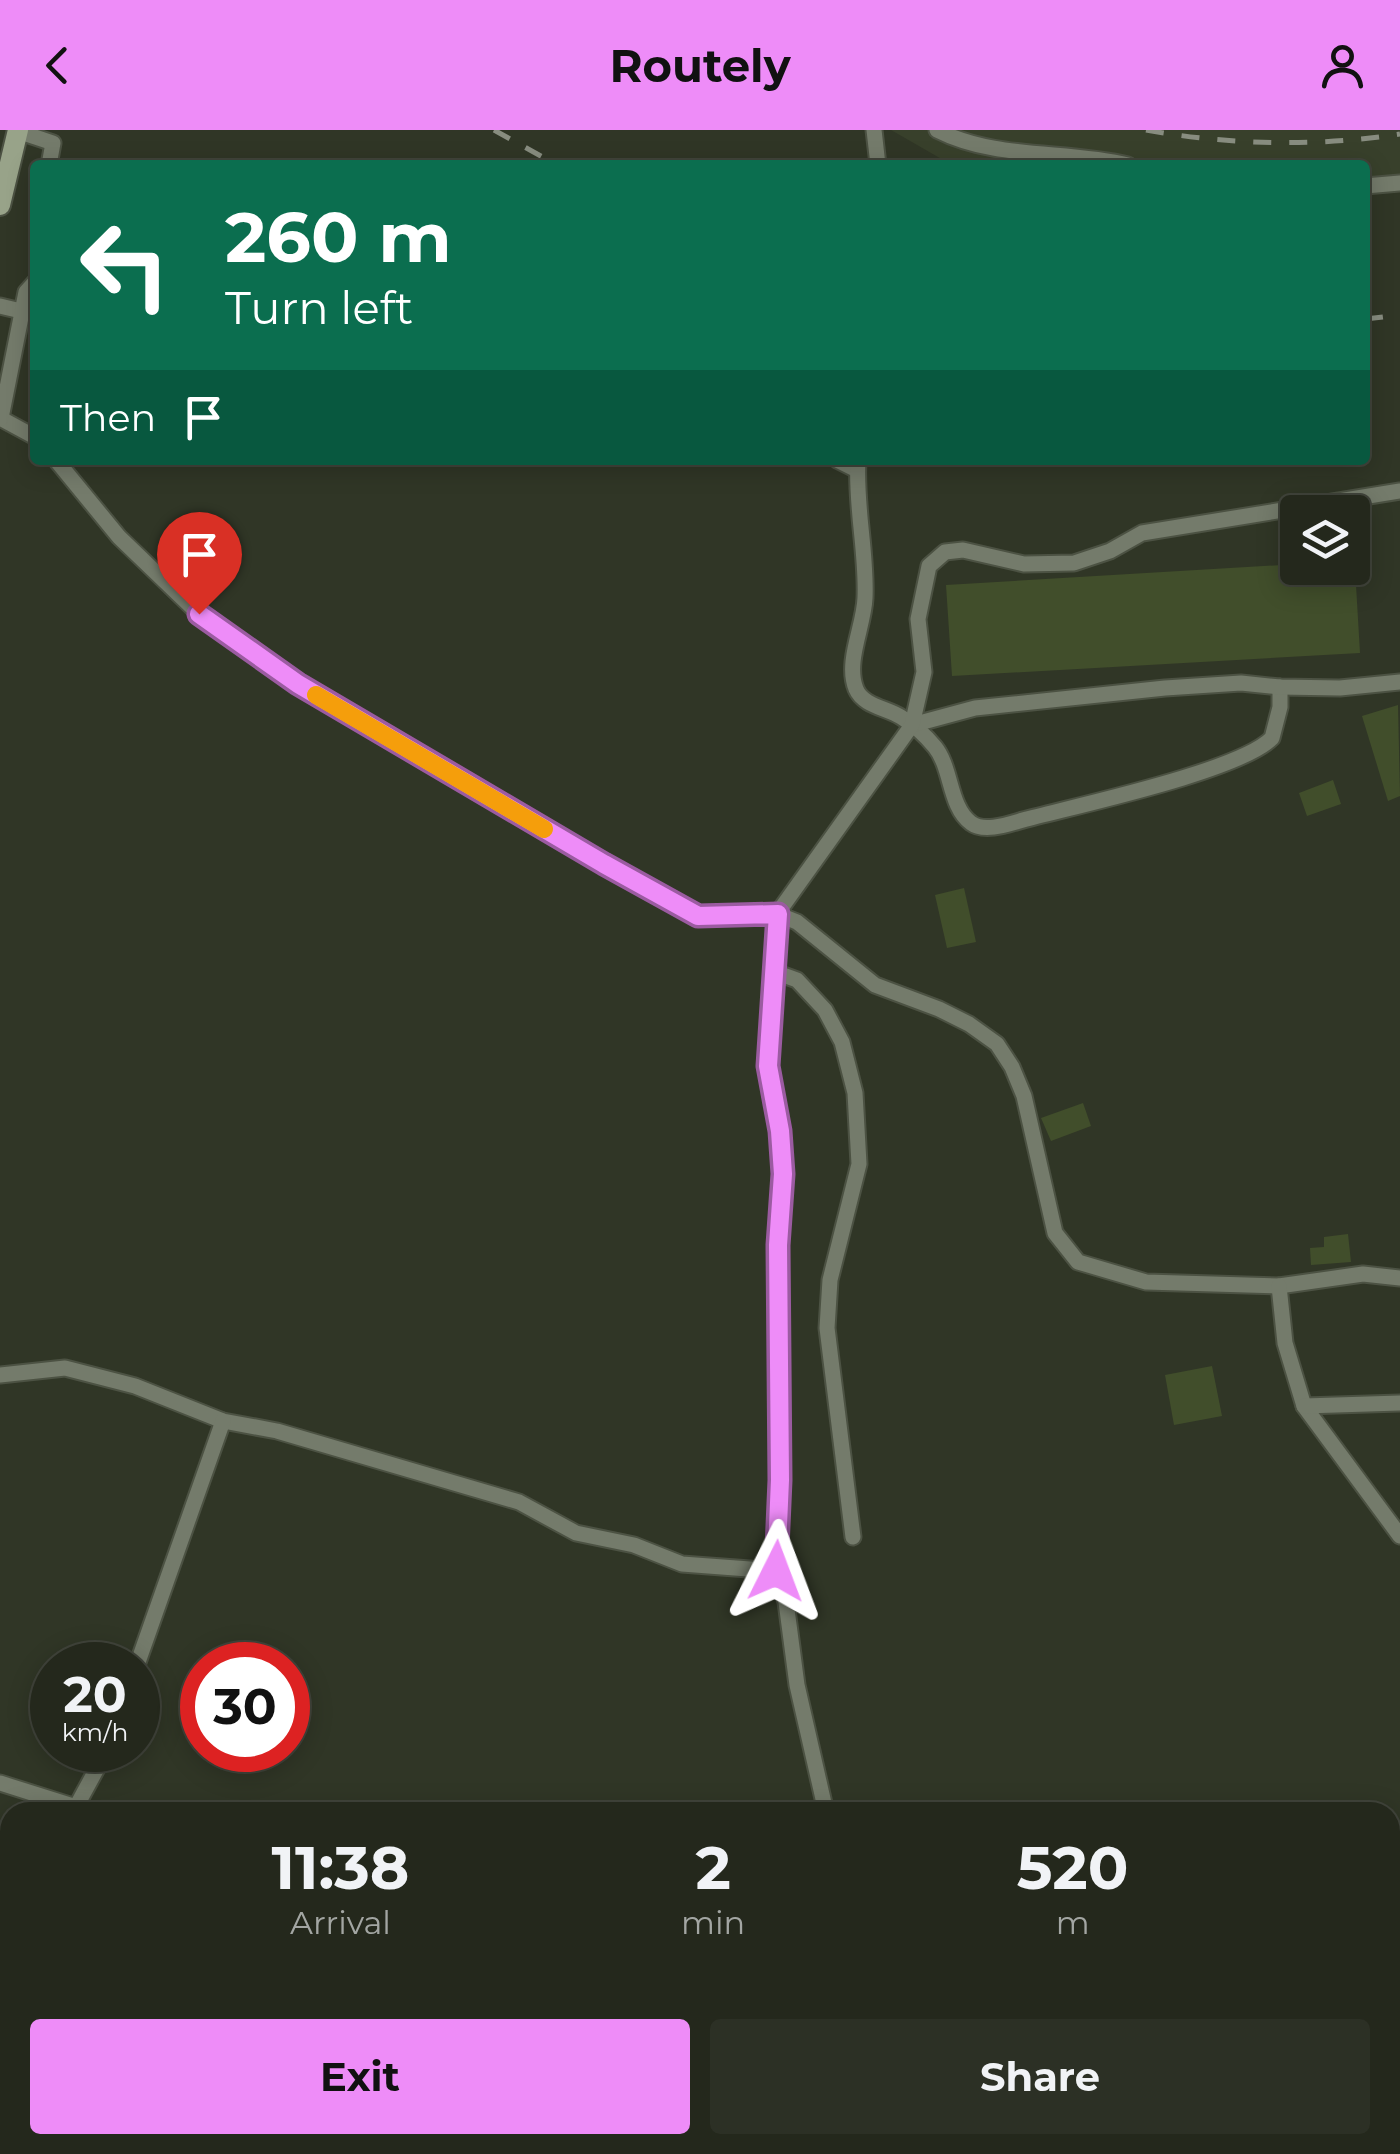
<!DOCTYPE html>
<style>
body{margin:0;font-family:Montserrat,sans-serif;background:#2c3025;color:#f1f3f6;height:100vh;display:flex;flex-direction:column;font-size:38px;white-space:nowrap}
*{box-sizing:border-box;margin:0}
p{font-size:32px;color:#a3a6a3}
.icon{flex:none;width:55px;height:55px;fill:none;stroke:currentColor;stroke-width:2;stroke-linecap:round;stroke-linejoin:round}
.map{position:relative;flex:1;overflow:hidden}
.details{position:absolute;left:0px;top:1672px;width:1400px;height:352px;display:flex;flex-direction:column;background:#24281c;border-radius:30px 30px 0 0;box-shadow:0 5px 25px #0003,0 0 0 2px #41443b}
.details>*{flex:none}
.guide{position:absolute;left:30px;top:30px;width:1340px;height:305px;border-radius:10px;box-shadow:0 5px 25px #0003,0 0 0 2px #41443b;background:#0b6e4f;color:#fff;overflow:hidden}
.tools{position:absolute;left:1280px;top:365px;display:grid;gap:20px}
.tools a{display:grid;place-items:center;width:90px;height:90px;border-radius:10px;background:#24281c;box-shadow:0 5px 25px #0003,0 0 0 2px #41443b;font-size:50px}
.speed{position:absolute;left:30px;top:1512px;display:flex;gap:20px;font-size:50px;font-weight:700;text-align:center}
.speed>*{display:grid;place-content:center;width:130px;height:130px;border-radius:50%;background:#24281c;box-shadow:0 5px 25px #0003,0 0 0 2px #41443b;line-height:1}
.speed small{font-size:25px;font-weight:400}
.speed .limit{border:15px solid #d22;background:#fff;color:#111}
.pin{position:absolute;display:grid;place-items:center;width:85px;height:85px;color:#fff;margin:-102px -42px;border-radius:50% 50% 50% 0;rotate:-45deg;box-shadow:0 0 10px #0007}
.pin .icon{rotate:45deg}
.me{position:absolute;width:110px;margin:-55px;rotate:3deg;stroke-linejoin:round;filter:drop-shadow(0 0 8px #0008)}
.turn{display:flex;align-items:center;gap:35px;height:210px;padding:0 30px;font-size:45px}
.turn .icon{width:130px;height:130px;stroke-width:2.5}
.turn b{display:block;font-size:70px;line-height:85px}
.then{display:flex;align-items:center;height:95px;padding:0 30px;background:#0003;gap:20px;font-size:38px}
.eta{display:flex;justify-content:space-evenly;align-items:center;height:170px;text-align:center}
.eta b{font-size:60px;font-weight:700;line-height:70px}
.primary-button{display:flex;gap:20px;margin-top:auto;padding:20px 30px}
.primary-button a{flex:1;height:115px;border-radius:10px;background:#ee8cf8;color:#111;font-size:40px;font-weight:700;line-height:115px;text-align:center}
.primary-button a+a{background:#2c3025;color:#f1f3f6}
header{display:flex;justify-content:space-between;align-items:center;height:130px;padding:0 30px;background:#ee8cf8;color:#111;font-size:45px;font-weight:700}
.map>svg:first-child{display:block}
.built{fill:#38402b}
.green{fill:#655067}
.building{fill:#414e2b}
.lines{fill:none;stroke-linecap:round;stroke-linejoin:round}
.minor-casing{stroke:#4c5243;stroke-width:19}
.secondary-casing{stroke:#4c5243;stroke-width:24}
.minor{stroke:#747b6b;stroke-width:15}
.secondary{stroke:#98a389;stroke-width:20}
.rail{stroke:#888d80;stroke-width:5;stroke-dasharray:18 18;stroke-linecap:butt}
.route-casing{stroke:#9b5ba1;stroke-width:25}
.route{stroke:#ee8cf8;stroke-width:18}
.slow{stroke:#f59e0b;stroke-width:18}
</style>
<header><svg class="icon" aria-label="back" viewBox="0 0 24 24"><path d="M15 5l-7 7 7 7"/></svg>Routely<svg class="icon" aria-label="person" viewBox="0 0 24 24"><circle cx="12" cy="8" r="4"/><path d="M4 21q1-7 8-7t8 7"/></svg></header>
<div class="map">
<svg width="1400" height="2024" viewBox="0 0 1400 2024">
<rect width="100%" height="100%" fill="#303626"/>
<path class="built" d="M891,0H1400V59L1365,64V35H952Z"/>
<path class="green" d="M269,2015H872L874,2024H274Z"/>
<g class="building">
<path d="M1298,434V438H1355L1360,523L952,546L946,455Z"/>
<path d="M1398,575L1400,666L1388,671L1362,586Z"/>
<path d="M1333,650L1341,674L1307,686L1299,663Z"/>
<path d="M964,758L976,812L947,818L935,765Z"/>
<path d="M1083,973L1091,996L1051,1011L1041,988Z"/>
<path d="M1348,1104L1351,1132L1311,1135L1310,1118L1324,1117V1107Z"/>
<path d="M1212,1236L1222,1286L1174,1295L1165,1245Z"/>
</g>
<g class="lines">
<defs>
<g id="minor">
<path d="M874,0L878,35"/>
<path d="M937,0C996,30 1065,20 1128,35"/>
<path d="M17,1L53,13L49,35"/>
<path d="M1365,56L1400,53"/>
<path d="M0,176L21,181"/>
<path d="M0,288L35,307"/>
<path d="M1,288L26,162L35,152"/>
<path d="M56,330L119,407L199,484L298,554L604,734L699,785L777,784L797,792L875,855L939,879L969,894L997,914L1012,937L1024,966L1055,1103L1078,1132L1146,1152L1279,1156L1363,1144L1400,1148"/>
<path d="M837,330L857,340"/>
<path d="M858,330C855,376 867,422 865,468C864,496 845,532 856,559C863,576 887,578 901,587C914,595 926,606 935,617C952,638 949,677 971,693C984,703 1009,694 1023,690C1075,676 1240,641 1272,608L1280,577V557"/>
<path d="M912,595L975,578L1165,558L1241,553L1280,557L1340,558L1400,552"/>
<path d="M775,842L797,850L825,880L842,912L855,963L859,1034L830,1150L827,1198L853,1407"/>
<path d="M1279,1156L1285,1213L1304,1276L1400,1406"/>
<path d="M0,1245L65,1238L135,1256L223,1291L277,1301L519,1372L576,1403L634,1415L682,1434L776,1441"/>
<path d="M1304,1276L1400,1273"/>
<path d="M137,1535L223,1291"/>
<path d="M0,1653L76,1677"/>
<path d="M77,1682L76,1677L107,1620"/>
<path d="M826,1682L797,1555L786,1472L776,1441L780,1350L778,1115L783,1044L780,1001L768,936L777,784L912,595L924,542L918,489L929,436L945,422L963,420L1024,434L1074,433L1110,421L1142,403L1400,361"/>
<path d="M85,2015L86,2024"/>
<path d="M885,2015L886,2024"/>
</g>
<path id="secondary" d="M0,75L18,0"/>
</defs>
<use href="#minor" class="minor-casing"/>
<use href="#secondary" class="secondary-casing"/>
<use href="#minor" class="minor"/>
<use href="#secondary" class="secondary"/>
<g class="rail">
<path d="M494,0L557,35"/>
<path d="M1146,0C1228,15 1317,17 1400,4"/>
<path d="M1365,189L1400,185"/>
</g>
</g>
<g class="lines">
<defs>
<path id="route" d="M199,484L298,554L604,734L698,786L778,784L768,936L780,1001L783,1044L778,1115L780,1350L776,1441"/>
</defs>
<use href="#route" class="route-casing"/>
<use href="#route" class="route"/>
<path class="slow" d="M316,565L544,699"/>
</g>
</svg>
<div class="tools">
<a><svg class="icon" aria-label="layers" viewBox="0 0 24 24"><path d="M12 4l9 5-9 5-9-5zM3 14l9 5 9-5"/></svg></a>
</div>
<div class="speed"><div>20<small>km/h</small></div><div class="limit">30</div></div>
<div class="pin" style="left:199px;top:484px;background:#d93025"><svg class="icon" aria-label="arrive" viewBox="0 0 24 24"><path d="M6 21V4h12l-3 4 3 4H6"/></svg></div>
<svg class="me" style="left:776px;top:1441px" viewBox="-20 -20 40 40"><path d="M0-17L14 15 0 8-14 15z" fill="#ee8cf8" stroke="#fff" stroke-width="4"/></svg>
<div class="guide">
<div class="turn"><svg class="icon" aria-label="left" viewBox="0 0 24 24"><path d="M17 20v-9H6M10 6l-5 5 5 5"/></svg><div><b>260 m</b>Turn left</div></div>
<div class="then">Then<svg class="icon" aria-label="arrive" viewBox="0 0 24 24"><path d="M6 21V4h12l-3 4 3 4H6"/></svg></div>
</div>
<section class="details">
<div class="eta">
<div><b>11:38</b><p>Arrival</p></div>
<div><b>2</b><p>min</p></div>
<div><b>520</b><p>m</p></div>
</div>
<div class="primary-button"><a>Exit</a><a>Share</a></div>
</section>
</div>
